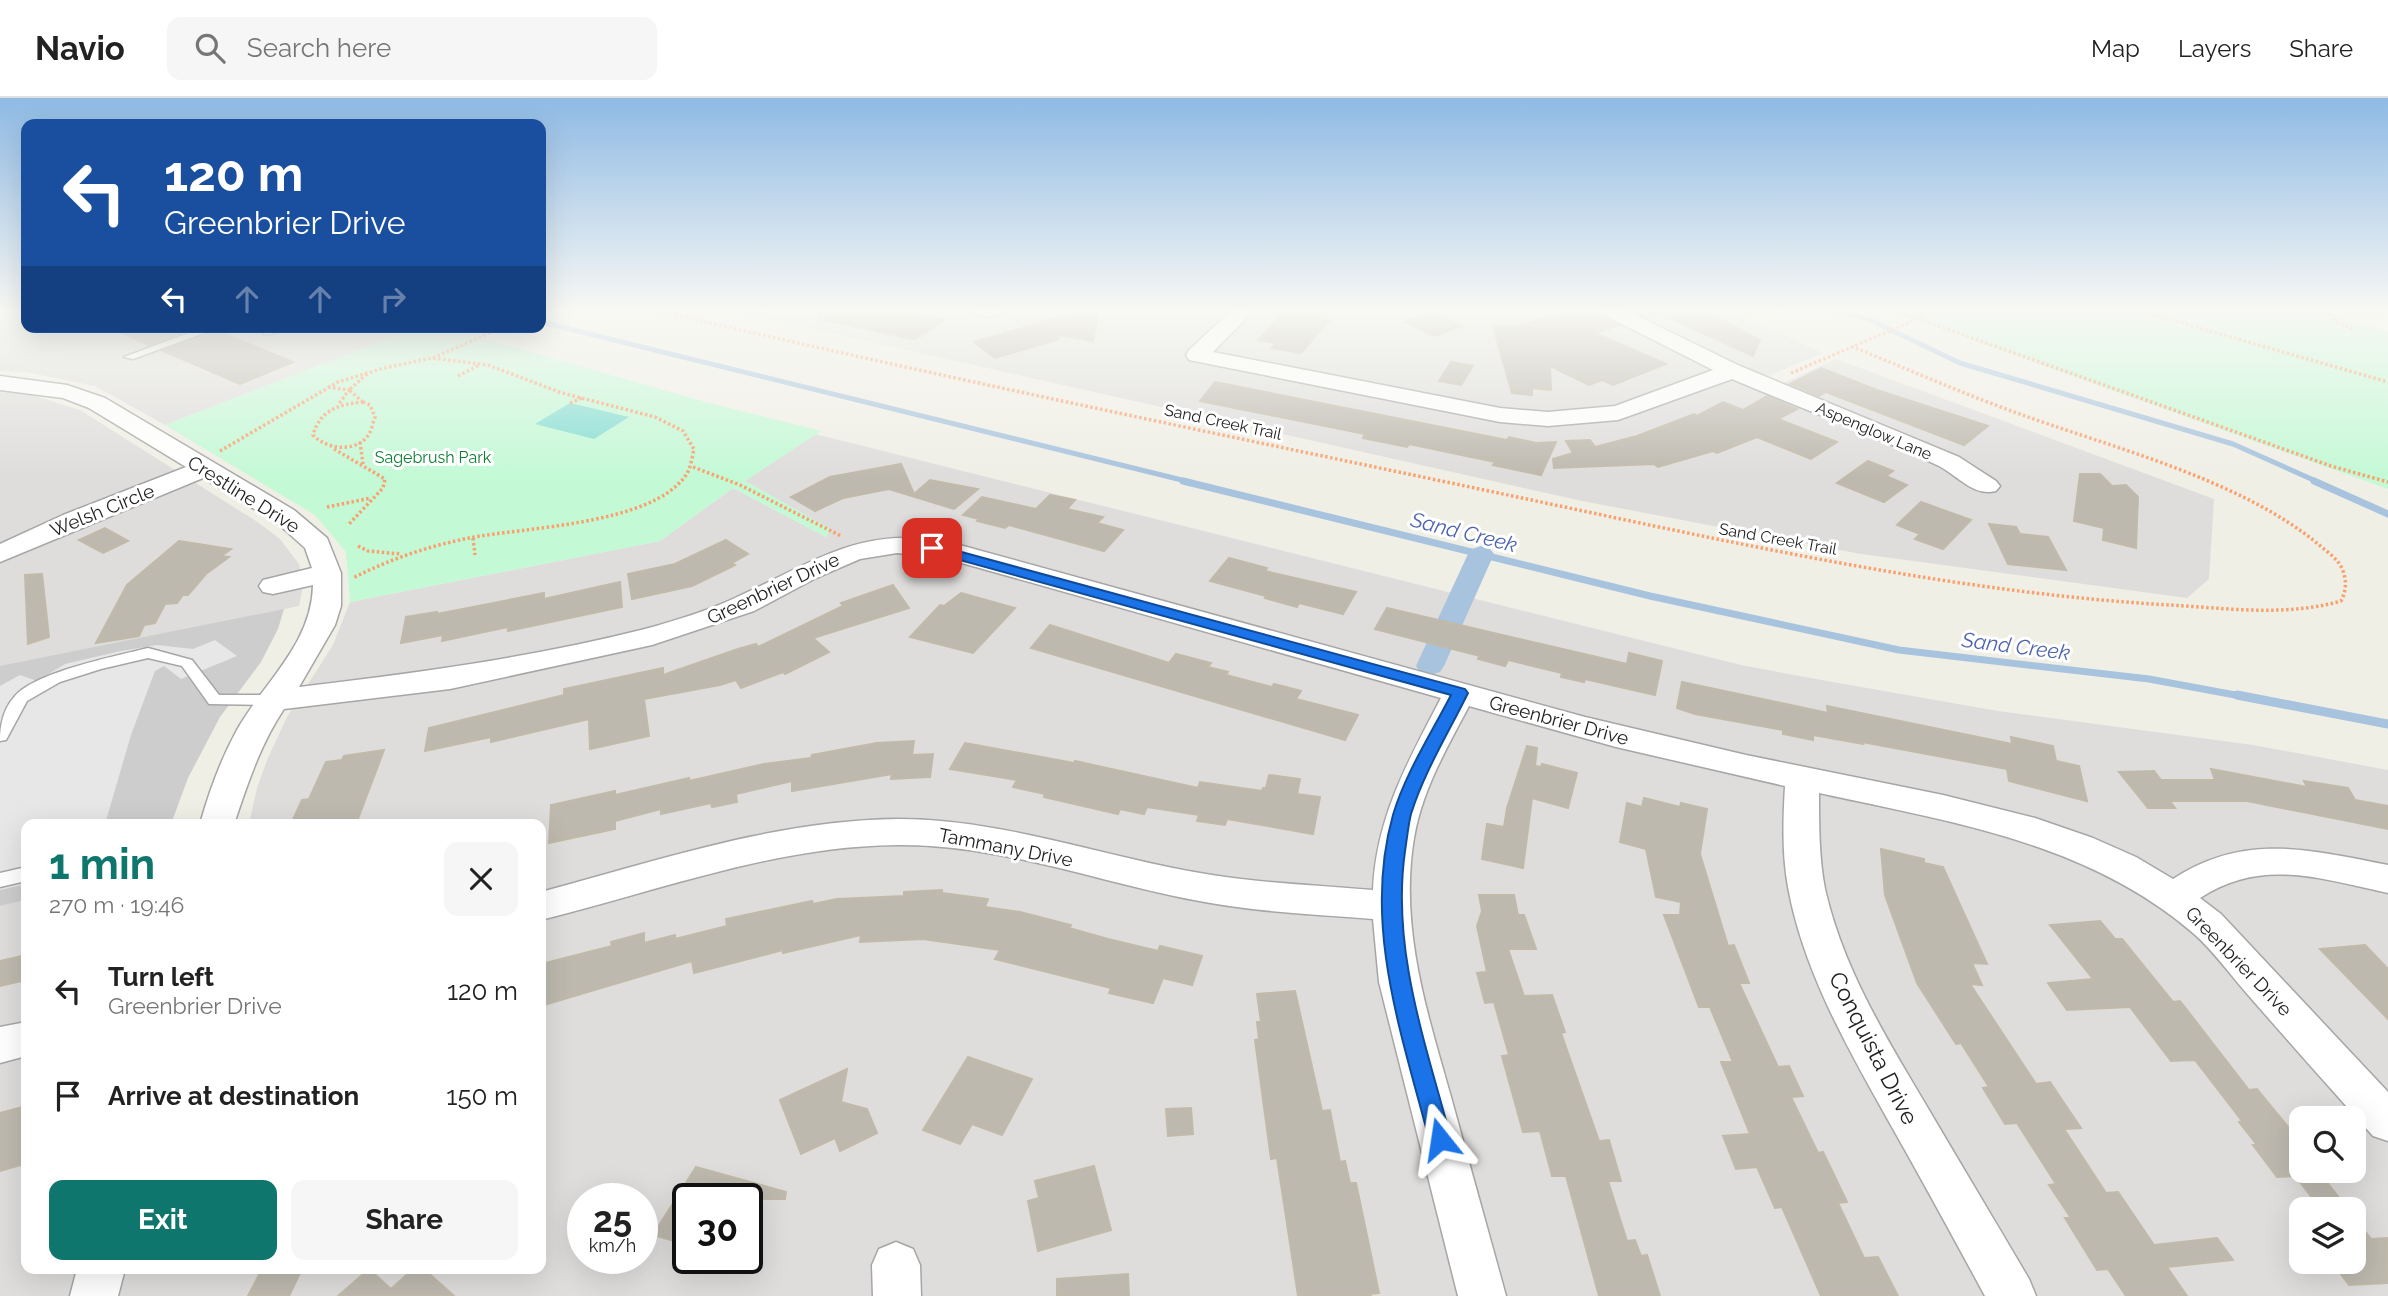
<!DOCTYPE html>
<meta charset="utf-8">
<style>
body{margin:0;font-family:Raleway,sans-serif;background:#f6f6f6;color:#222;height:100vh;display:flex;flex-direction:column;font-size:26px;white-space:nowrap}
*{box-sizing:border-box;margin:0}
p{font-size:23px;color:#767676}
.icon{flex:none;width:38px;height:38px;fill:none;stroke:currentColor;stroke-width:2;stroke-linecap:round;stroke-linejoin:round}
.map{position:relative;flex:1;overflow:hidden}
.sheet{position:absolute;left:21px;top:721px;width:525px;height:455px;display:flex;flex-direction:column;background:#fff;border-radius:14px;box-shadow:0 7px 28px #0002}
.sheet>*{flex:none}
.hud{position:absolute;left:21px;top:21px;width:525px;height:214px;border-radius:14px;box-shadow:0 7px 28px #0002;background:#1a4fa0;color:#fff;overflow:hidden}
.buttons{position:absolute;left:2289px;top:1008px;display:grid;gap:14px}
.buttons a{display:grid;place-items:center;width:77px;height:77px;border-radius:14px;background:#fff;box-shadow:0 7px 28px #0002;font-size:35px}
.speed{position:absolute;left:567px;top:1085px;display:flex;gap:14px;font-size:35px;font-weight:700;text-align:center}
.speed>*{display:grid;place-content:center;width:91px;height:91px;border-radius:50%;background:#fff;box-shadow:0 7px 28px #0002;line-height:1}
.speed small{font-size:18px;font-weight:400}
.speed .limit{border:4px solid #111;border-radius:10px;background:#fff;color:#111}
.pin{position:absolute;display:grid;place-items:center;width:60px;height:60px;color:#fff;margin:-30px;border-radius:14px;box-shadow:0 4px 10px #0006}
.me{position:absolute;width:77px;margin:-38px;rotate:345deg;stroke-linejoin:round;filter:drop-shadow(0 0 5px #0008)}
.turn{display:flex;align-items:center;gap:24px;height:147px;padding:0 28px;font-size:32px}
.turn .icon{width:91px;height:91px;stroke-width:2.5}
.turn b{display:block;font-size:49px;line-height:60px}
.lanes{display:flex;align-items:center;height:66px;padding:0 28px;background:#0003;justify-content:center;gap:35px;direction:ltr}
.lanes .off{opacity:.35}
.round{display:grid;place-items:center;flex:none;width:74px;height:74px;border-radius:14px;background:#f6f6f6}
.summary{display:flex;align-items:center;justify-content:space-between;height:119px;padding:0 28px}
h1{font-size:42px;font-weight:700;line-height:52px;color:#0f766e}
.cta{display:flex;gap:14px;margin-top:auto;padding:14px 28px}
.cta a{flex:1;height:80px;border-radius:14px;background:#0f766e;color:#fff;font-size:28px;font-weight:700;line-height:80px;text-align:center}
.cta a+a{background:#f6f6f6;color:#222}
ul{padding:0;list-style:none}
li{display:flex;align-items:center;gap:21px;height:105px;padding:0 28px}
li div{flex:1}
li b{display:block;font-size:26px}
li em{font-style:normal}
header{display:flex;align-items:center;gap:42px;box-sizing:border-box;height:98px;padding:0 35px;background:#fff;border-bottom:2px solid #e0e0e0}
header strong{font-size:33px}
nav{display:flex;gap:38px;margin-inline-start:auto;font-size:24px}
.search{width:490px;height:63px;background:#f6f6f6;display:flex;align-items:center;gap:18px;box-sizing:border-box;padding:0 24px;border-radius:14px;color:#767676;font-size:26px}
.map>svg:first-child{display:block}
.residential{fill:#dedddc;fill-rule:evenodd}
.education{fill:#f7ffe0}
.religious{fill:#cdcdcd}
.park{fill:#c4f9d6}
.pitch{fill:#85ded3}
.parking{fill:#e7e7e7}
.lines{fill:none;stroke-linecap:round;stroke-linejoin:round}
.stream-far2{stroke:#a7c3dd;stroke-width:5}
.stream-far1{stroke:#a7c3dd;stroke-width:7}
.stream{stroke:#a7c3dd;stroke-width:9}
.canal{fill:#a7c3dd;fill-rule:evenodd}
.building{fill:#bdb9af;stroke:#c2baa8;stroke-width:2}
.lane-casing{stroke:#a6a6a6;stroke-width:3}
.street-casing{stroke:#a6a6a6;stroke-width:3}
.path{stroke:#f8a16f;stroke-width:3.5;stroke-dasharray:2.5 2.5;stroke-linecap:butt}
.lane{fill:#fff;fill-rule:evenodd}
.street{fill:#fff;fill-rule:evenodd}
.route{fill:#1a73e8;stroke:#114b97;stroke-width:2}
.labels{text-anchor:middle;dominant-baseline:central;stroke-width:6;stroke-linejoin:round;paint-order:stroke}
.far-street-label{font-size:16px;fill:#1f1f1f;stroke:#fff}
.far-park-label{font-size:16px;fill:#0d7e34;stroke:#fff}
.street-label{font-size:19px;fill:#1f1f1f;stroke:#fff}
.water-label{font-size:21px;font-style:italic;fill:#4d64ae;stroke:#fff}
.near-street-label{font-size:23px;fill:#1f1f1f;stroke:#fff}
</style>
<header>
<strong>Navio</strong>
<div class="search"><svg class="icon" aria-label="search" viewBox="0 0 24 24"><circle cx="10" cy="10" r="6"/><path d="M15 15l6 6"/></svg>Search here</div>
<nav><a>Map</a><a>Layers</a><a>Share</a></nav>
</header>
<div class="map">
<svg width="2388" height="1198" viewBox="0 0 2388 1198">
<rect width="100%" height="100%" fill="#f0efe6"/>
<g class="residential">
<path d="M0,211H26V229H418L165,327L95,288L26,274L0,273Z"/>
<path d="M723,211H1725L1823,255L1766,279L1781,286L1836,261L2214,401L2209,481L2187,500L1861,456L1582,403Z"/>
<path d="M0,294L32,297L80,312L259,425L280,441L299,466L303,487L299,508L0,569Z"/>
<path d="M815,336L1460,497L1424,572L1433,576L1472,500L1741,567L1827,583L1998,613L2253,647L2388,672V1198H0V808L26,802V1171H541V726H249L257,690L267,662L287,619L333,547L350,504L660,443L733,390L826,439L830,431L745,383ZM2301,1020H2354V1073H2301ZM583,1101H642V1160H583ZM688,1101H747V1160H688ZM2301,1111H2354V1164H2301Z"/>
</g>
<path class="education" d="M2342,211H2388V233L2334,219Z"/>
<path class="religious" d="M284,511L278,531L261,564L220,619L188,680L171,726H26V802L0,808V568Z"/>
<g class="park">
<path d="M1884,211H2342L2335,219L2388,233V391Z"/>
<path d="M418,229H445L705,304L821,333L745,383L831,431L826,439L733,390L660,443L350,504L346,454L315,417L165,327Z"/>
</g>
<path class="pitch" d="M570,305L629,319L594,341L535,326Z"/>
<path class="parking" d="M215,542L237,558L181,581L164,568L155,573L131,637L105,726H26V786L0,792V588L20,577L37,583L65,566L121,553L157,547L193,551Z"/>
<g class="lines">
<g class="stream-far2">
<path d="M1832,211L1868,221L1960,265L2233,346L2318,384"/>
<path d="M541,224L1190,384"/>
</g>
<g class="stream-far1">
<path d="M1183,383L1650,498L1899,552L2149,581L2246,599"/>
<path d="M2314,383L2388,416"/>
</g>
<path class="stream" d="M2237,597L2388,626"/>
<path class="canal" d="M1481,448L1490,451L1494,456L1444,568L1440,574L1430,577L1420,574L1416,568L1468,456L1472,451Z"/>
</g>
<g class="building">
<path d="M819,211H890L944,222L916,241H912L818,221Z"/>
<path d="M1088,211H1099L1093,243L1058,237L1059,241L995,260L974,244Z"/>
<path d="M1286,211H1332L1324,221L1330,222L1301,255L1272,250L1276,245L1258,242Z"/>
<path d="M1575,211H1594L1599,217L1619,227L1595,235L1666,266L1613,287L1602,282L1589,287L1550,268L1551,292L1532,290V297L1512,295L1493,228L1515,229Z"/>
<path d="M1629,211H1701L1760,242L1753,258L1654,213L1655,216L1645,219Z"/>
<path d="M1433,214L1462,228L1434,238L1405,224Z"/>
<path d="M108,229H197L149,247Z"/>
<path d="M217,233L293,264L240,286L163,253Z"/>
<path d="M1451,264L1473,268L1461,287L1439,283Z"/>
<path d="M1821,270L1877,292L1988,328L1964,347L1826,294L1819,298L1790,286Z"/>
<path d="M1215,284L1507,342L1509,339L1536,345L1556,344L1541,377L1493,367L1495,364L1409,346L1407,349L1363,340L1365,336L1200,303Z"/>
<path d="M1767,298L1797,311L1778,321L1837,344L1811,361L1757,339L1717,355L1713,353L1658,369L1654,366L1554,370L1553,361L1573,355L1566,343L1590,342L1595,349L1637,338L1694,316L1697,318L1723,304L1743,312Z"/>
<path d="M1868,363L1893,373L1886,378L1907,387L1884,404L1837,385Z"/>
<path d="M901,366L914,396L930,382L978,391L954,411L889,391L843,400L815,413L791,399L830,379Z"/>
<path d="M2080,376H2100L2112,388L2126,387L2138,399L2136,450L2103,442L2104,430L2074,423Z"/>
<path d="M1050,397L1075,402L1067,411L1103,419L1097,425L1123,432L1104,453L1009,427L1005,430L977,423L979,421L963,417L982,399L1036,411Z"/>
<path d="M1921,404L1971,422L1943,451L1915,441L1920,436L1897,427Z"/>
<path d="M1989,426L2016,429L2020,436L2048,439L2066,472L2008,466Z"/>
<path d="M105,430L128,443L103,455L79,442Z"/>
<path d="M726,442L748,456L732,465L735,467L692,488L632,501L628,476L675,466Z"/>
<path d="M179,443L231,451L221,458L229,459L206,476L188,497H183L177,505L165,506L155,525L144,527L139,538L96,545L127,487Z"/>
<path d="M1229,460L1267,470L1265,473L1356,494L1343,516L1299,505L1297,509L1265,500L1266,498L1210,483Z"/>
<path d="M42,476L49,539L28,546L25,477Z"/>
<path d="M620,484L622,509L508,533V529L442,543L443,537L401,545L406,519L437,514V516L544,495V501Z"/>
<path d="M893,487L909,510L813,540L829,554L785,576L783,574L741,590L736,582L720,587L644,601L649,638L590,651L589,621L491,644V639L425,653L429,630L564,597V591L663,570V577L738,551L756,546L758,549L843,508L841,505Z"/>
<path d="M961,495L1015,510L973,555L910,539L940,507L944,508Z"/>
<path d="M1387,510L1627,566L1629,555L1662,563L1655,597L1585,581L1584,584L1561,579L1562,575L1508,562L1505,568L1478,561L1480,558L1375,531Z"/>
<path d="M1050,527L1169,565L1176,556L1211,565L1208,569L1228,574L1226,577L1272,589L1274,586L1301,593L1296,601L1358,617L1345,642L1031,550Z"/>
<path d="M1682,584L1828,615L1827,608L2012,646L2011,639L2053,648L2056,663L2079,668L2087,703L2009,683L2007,671L1862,644L1863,646L1813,637V642L1783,636V632L1695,616L1677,610Z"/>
<path d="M914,643L912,657L933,656L930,679L891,681L892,676L792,693V683L736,696L737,704L712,709L711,705L661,716V711L615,723V731L549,745L551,707L615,693V697L689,680V683L764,666L811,660L812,657L877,645Z"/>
<path d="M965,645L1074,665L1075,663L1198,690L1200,684L1262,693L1263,690H1266L1269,677L1300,681L1297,696L1320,699L1313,736L1227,721L1225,727L1197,723L1199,717L1147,709L1144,716L1120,711L1118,716L1044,699L1045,696L1013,689L1017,682L950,671Z"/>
<path d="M1527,648L1537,650L1535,668L1541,669L1542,666L1577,675L1568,710L1532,700L1523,770L1482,761L1487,726L1504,729L1507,710Z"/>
<path d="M384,652L356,726H291L302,702L309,701L326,664L342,662L344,658Z"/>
<path d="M2211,671L2307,689L2304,683L2348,690L2355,702L2388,708V731L2247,703H2170L2175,710H2148L2119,674L2154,673L2161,682H2215Z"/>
<path d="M1644,700L1680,709L1681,705L1707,711L1700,756L1728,848L1734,847L1749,885H1739L1778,969L1789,968L1803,998L1791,999L1818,1055L1823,1054L1847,1104L1838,1105L1864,1160L1878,1159L1898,1198H1821L1782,1109L1775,1110L1757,1069L1736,1071L1723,1038L1750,1036L1721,964H1733L1710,909H1699L1664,817H1680L1681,804L1656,799L1646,751L1620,744L1627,705L1642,709Z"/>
<path d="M1881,751L1924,761V765L1943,769L1987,866L1972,865L1982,887L1970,886L2036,986L2050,984L2081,1030L2064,1031L2106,1095L2118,1094L2154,1147L2217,1140L2233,1162L2167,1169L2187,1198H2126L2108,1171L2097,1172L2065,1120H2071L2049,1087L2056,1086L2017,1025L2005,1026L1983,990L1989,989L1961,945L1956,946L1917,885L1885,797Z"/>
<path d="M942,792V795L988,801L985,809L1020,814L1071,827L1069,830L1108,841L1158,853L1160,848L1202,858L1192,887L1163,880L1153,905L1109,895L1111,890L995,861L1000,852L923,841L860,844L861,837L783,855V852L694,875L692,863L541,908V866L612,848L611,844L644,835V845L675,837V841L727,828L726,821L812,803L813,806L837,801L904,798V794Z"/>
<path d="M1479,797H1514L1518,817H1524L1536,851H1508L1524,898L1552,897L1565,934L1561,935L1599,1043L1609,1042L1621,1083H1608L1627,1143L1635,1142L1641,1158L1647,1157L1660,1198H1599L1566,1078H1552L1540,1033L1523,1034L1502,958L1509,957L1494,904L1485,905L1477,875L1487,874L1477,828L1482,813Z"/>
<path d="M2100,823L2115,841H2122L2173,904L2180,903L2249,992L2257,991L2293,1035L2301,1034V1073H2318L2348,1111H2321L2295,1078L2277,1079L2253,1047H2257L2239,1024L2242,1023L2195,962L2171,963L2130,909L2067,912L2048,885L2093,881L2050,827Z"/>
<path d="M2365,847L2388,871V921L2320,851Z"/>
<path d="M26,857V882L0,888V863Z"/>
<path d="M1295,893L1322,1013L1330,1012L1340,1064L1345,1063L1350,1085H1356L1379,1195L1370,1196L1371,1198H1298L1277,1060L1271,1061L1255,942L1259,941L1257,924H1261L1257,896Z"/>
<path d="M968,959L1032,981L1002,1037L972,1026L960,1046L923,1032Z"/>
<path d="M847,971L841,1004L867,1011L877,1035L840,1053L835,1040L801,1056L780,1002Z"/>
<path d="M26,1008V1050L21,1067L0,1073V1015Z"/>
<path d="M1191,1010L1193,1036L1168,1038L1166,1011Z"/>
<path d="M1094,1068L1111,1132L1038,1153L1028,1103L1039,1100L1035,1083Z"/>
<path d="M696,1069L786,1094L785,1101H688V1147L653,1137Z"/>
<path d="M2354,1119L2371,1141L2388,1140V1185L2349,1187L2332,1164H2354Z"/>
<path d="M262,1171H302L289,1198H248Z"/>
<path d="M369,1171L391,1191L413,1171H424L454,1198H338Z"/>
<path d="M1128,1176L1129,1198H1057V1181Z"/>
</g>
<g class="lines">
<defs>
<g id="lane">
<path d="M205,229H221L133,261L124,259Z"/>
<path d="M271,229H286L272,236H264V232Z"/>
<path d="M148,550L192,562L219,597H274L282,602L274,607L209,606L182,568L148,560L101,571L60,584L27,603L6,642L0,643C0,627 3,611 15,598C36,574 116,558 148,550Z"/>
<path d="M26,769V783L0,789V775Z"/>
</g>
<g id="street">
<path d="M971,211H1005C997,222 985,218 974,215Z"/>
<path d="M1233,211H1255L1213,254L1500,310L1548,314L1615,308L1713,272L1600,215L1597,211H1623L1740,268L1959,359L1996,383L2000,388L1996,393C1974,399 1958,378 1939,368C1872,336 1800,310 1732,281L1618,322L1548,328L1500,324L1189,262L1186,257L1189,252Z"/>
<path d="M0,278L67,287L105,300L294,412L327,440L341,475V508L335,527L299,589C415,575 531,560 645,531C674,523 707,513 735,500C813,465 864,424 956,446L1585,619L1746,657L1943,697L2035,720L2093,740L2136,759L2173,781C2245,734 2310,752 2388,767V795C2321,781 2262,759 2200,800L2221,816L2388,994V1043L2373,1038C2331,991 2290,945 2249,898C2231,878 2214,853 2193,835C2087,744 1951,724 1819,695C1819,727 1819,760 1825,791C1843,870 1885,938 1926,1007C1960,1065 1995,1123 2029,1181L2036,1198H1985C1953,1139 1921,1080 1888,1022C1847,949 1803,872 1788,789C1782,756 1783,722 1785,688L1616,649L1469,608C1447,650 1422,692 1414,740C1399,829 1427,914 1451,999C1469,1065 1488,1132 1506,1198H1458L1379,884L1373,821C1313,816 1253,814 1194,802C1095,783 999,746 897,747C775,748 658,793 541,822V794C657,763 776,722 898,721C999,721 1095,756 1194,774C1253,785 1313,787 1373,792C1376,720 1408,663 1441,600L944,460L897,455L860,461L816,480L754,513L652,547L450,591L284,611C260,647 248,685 234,726H200C209,694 221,661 237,632C264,584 312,546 313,487L273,496L263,494L259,488L263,482L312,470L305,450L276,424L203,380L0,464V446L63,417L186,369L89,310L63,300L0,292Z"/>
<path d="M26,924V958L0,965V929Z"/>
<path d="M896,1144L913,1151L920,1167L921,1198H873L872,1167L879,1151Z"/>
<path d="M77,1171H125L118,1198H70Z"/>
</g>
</defs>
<use href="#lane" class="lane-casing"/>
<use href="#street" class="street-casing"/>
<g class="path">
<path d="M651,211C951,282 1254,343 1555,407C1758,450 1962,495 2169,507C2226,510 2285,519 2341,503C2346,493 2347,484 2343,473C2339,461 2327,454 2318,446C2239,381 2113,350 2017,315C1961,295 1906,270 1850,248"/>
<path d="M1891,211L2331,368L2388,384"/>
<path d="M2133,211L2388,284"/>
<path d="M2329,211L2336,224L2354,231"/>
<path d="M541,213L545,211"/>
<path d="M433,260L503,229"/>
<path d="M1791,275L1906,226L1931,211"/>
<path d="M458,278L479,267"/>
<path d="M328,289L349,292L338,307"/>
<path d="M363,304L370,307L375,319C373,324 372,331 369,336C357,355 327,352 313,337C320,312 339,306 363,304Z"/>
<path d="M363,304L349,292L367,276"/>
<path d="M570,305L582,300"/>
<path d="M360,344L363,366"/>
<path d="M334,351L385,381L383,390L349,426"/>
<path d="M220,353L338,284L384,270L432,260L488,267L562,295L655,319L683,333L694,351C692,359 691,370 686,377C652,427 525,429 469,440C429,448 390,461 353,480"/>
<path d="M693,369L740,387L841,438"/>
<path d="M327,409L371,400"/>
<path d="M473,440L475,457"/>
<path d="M358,448L368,453L401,456"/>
</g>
<use href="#lane" class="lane"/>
<use href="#street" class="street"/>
</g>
<linearGradient id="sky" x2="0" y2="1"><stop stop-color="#8ebae4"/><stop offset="0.56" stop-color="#f8f8f4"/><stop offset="1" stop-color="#f8f8f4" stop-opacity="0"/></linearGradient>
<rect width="2388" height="379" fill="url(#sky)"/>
<path class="route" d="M932,446L1465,591L1468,595C1449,634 1424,674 1411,716C1408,728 1407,741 1405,753C1391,852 1426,946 1451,1041L1448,1048L1440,1051L1432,1048L1429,1041C1402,937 1362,826 1393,717C1405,676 1431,636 1451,597L927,453V447Z"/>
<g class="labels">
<g class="far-street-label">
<text transform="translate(1223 324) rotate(12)">Sand Creek Trail</text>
<text transform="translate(1874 333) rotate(23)">Aspenglow Lane</text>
<text transform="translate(1778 441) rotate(10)">Sand Creek Trail</text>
</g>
<g class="far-park-label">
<text x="433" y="359">Sagebrush Park</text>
</g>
<g class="street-label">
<text transform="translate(244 396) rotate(32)">Crestline Drive</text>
<text transform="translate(102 412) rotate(-22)">Welsh Circle</text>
<text transform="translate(773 490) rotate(-25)">Greenbrier Drive</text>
<text transform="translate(1559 622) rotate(15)">Greenbrier Drive</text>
<text transform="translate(1006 749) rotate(11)">Tammany Drive</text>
<text transform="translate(2239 863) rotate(46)">Greenbrier Drive</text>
</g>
<g class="water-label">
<text transform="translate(1464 434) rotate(14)">Sand Creek</text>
<text transform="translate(2016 548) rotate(7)">Sand Creek</text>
</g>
<g class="near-street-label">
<text transform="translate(1874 950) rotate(63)">Conquista Drive</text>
</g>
</g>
</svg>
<div class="buttons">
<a><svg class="icon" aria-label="search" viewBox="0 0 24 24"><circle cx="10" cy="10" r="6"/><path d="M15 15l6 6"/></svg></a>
<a><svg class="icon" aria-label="layers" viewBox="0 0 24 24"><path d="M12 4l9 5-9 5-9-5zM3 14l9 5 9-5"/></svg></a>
</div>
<div class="speed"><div>25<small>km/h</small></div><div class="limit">30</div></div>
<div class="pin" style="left:932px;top:450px;background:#d93025"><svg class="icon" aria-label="arrive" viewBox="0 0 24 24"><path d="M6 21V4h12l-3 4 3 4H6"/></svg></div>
<svg class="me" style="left:1440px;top:1041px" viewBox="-20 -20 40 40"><path d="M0-17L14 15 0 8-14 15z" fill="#1a73e8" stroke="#fff" stroke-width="4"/></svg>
<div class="hud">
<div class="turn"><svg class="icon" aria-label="left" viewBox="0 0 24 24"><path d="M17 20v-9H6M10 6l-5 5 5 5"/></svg><div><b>120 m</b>Greenbrier Drive</div></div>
<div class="lanes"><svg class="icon" aria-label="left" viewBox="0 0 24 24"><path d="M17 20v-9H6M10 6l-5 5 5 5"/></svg><svg class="icon off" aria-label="ahead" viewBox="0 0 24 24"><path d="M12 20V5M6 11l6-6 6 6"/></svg><svg class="icon off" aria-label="ahead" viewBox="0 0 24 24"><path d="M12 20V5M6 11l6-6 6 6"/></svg><svg class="icon off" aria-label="right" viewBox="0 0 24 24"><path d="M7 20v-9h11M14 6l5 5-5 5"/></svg></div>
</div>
<section class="sheet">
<div class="summary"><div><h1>1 min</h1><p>270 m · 19:46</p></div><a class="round"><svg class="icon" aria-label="close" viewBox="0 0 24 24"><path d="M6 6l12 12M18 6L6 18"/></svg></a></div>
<ul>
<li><svg class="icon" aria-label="left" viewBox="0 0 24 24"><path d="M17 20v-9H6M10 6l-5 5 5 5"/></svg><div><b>Turn left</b><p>Greenbrier Drive</p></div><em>120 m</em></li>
<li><svg class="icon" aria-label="arrive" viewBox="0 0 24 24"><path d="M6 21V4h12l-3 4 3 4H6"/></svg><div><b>Arrive at destination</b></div><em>150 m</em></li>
</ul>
<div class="cta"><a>Exit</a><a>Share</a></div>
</section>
</div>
